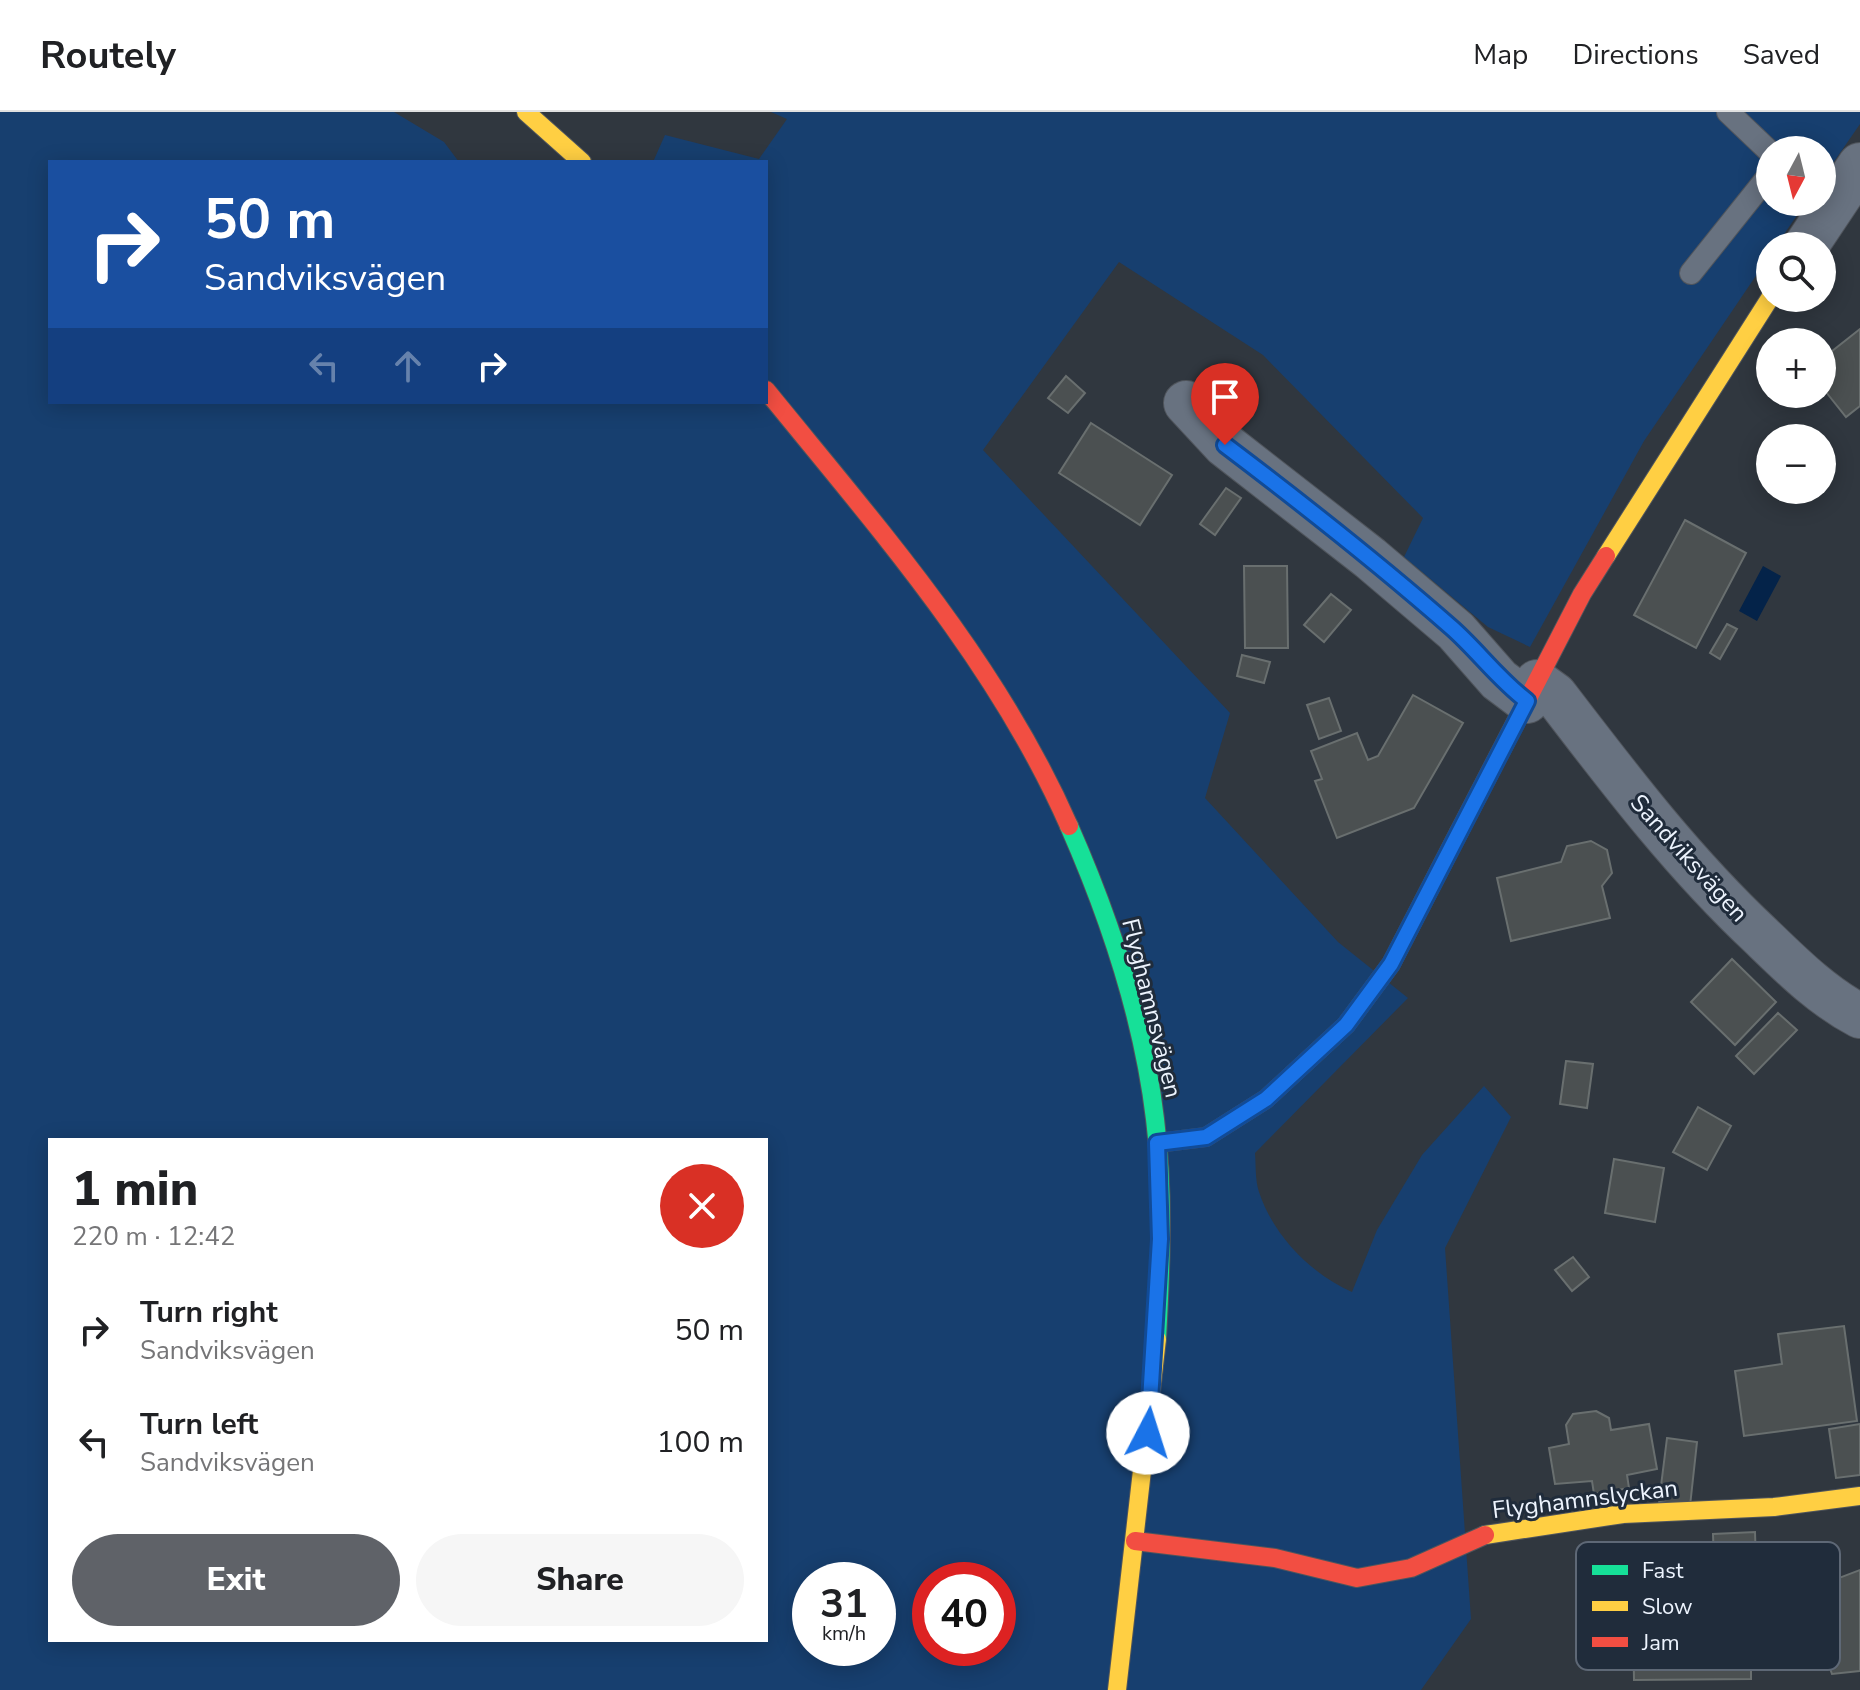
<!DOCTYPE html>
<meta charset="utf-8">
<style>
body{margin:0;font-family:"Nunito Sans",sans-serif;background:#f6f6f6;color:#202124;height:100vh;display:flex;flex-direction:column;font-size:30px;white-space:nowrap}
*{box-sizing:border-box;margin:0}
p{font-size:26px;color:#757577}
.icon{flex:none;width:44px;height:44px;fill:none;stroke:currentColor;stroke-width:2;stroke-linecap:round;stroke-linejoin:round}
.map{position:relative;flex:1;overflow:hidden}
.drawer{position:absolute;left:48px;top:1026px;width:720px;height:504px;display:flex;flex-direction:column;background:#fff;border-radius:0px;box-shadow:0 4px 20px #0003}
.drawer>*{flex:none}
.hud{position:absolute;left:48px;top:48px;width:720px;height:244px;border-radius:0px;box-shadow:0 4px 20px #0003;background:#1a4fa0;color:#fff;overflow:hidden}
.needle{width:52px;rotate:187deg}
.controls{position:absolute;left:1756px;top:24px;display:grid;gap:16px}
.controls a{display:grid;place-items:center;width:80px;height:80px;border-radius:50%;background:#fff;box-shadow:0 4px 20px #0003;font-size:40px}
.speed{position:absolute;left:792px;top:1450px;display:flex;gap:16px;font-size:40px;font-weight:700;text-align:center}
.speed>*{display:grid;place-content:center;width:104px;height:104px;border-radius:50%;background:#fff;box-shadow:0 4px 20px #0003;line-height:1}
.speed small{font-size:20px;font-weight:400}
.speed .limit{border:12px solid #d22;background:#fff;color:#111}
.pin{position:absolute;display:grid;place-items:center;width:68px;height:68px;color:#fff;margin:-82px -34px;border-radius:50% 50% 50% 0;rotate:-45deg;box-shadow:0 0 8px #0007}
.pin .icon{rotate:45deg}
.me{position:absolute;width:88px;margin:-44px;rotate:5deg;stroke-linejoin:round;filter:drop-shadow(0 0 6px #0008)}
.turn{display:flex;align-items:center;gap:28px;height:168px;padding:0 24px;font-size:36px}
.turn .icon{width:104px;height:104px;stroke-width:2.5}
.turn b{display:block;font-size:56px;line-height:68px}
.lanes{display:flex;align-items:center;height:76px;padding:0 24px;background:#0003;justify-content:center;gap:40px;direction:ltr}
.lanes .off{opacity:.35}
.round{display:grid;place-items:center;flex:none;width:84px;height:84px;border-radius:42px;background:#f6f6f6}
.overview{display:flex;align-items:center;justify-content:space-between;height:136px;padding:0 24px}
h1{font-size:48px;font-weight:800;line-height:60px}
.cta{display:flex;gap:16px;margin-top:auto;padding:16px 24px}
.cta a{flex:1;height:92px;border-radius:48px;background:#5f6268;color:#fff;font-size:32px;font-weight:800;line-height:92px;text-align:center}
.cta a+a{background:#f6f6f6;color:#202124}
ul{padding:0;list-style:none}
li{display:flex;align-items:center;gap:24px;height:112px;padding:0 24px}
li div{flex:1}
li b{display:block;font-size:30px}
li em{font-style:normal}
header{display:flex;align-items:center;gap:48px;box-sizing:border-box;height:112px;padding:0 40px;background:#fff;border-bottom:2px solid #e0e0e0}
header strong{font-size:38px}
nav{display:flex;gap:44px;margin-inline-start:auto;font-size:28px}
.map>svg:first-child{display:block}
.green{fill:#173f6f;fill-rule:evenodd}
.water{fill:#042349}
.building{fill:#4b5051;stroke:#696f6f;stroke-width:2}
.lines{fill:none;stroke-linecap:round;stroke-linejoin:round}
.lane-casing{stroke:#50555c;stroke-width:24}
.street-casing{stroke:#50555c;stroke-width:46}
.fast-casing{stroke:#50555c;stroke-width:20}
.slow-casing{stroke:#50555c;stroke-width:20}
.jam-casing{stroke:#50555c;stroke-width:20}
.lane{stroke:#687280;stroke-width:22}
.street{stroke:#687280;stroke-width:44}
.fast{stroke:#16e098;stroke-width:18}
.slow{stroke:#ffcf43;stroke-width:18}
.jam{stroke:#f24e42;stroke-width:18}
.route-casing{stroke:#114b97;stroke-width:20}
.route{stroke:#1a73e8;stroke-width:14}
.labels{text-anchor:middle;dominant-baseline:central;stroke-width:6;stroke-linejoin:round;paint-order:stroke}
.street-label{font-size:24px;fill:#edf4fe;stroke:#202c3b}
.key{fill:#202c3b;stroke:#5e6876;stroke-width:2}
.key-label{font-size:22px;fill:#edf4fe}
</style>
<header>
<strong>Routely</strong>
<nav><a>Map</a><a>Directions</a><a>Saved</a></nav>
</header>
<div class="map">
<svg width="1860" height="1578" viewBox="0 0 1860 1578">
<rect width="100%" height="100%" fill="#30373f"/>
<path class="green" d="M0,0H394L444,30L459,50H50V290H766V50H653L665,23L759,47L787,7L771,0H1860V12L1822,67V38H1770V90H1806L1776,134H1770V143L1644,329L1530,535L1488,515L1404,445L1423,406L1263,243L1119,150L983,338L1230,601L1205,686L1338,830L1408,886L1255,1041C1256,1053 1255,1068 1259,1080C1273,1123 1311,1162 1352,1180L1377,1118L1422,1043L1484,974L1511,1005L1445,1136L1471,1507L1421,1578H0ZM50,1028H766V1528H50ZM810,1468H878V1536H810ZM930,1468H998V1536H930Z"/>
<path class="water" d="M1763,454L1781,464L1757,509L1739,499Z"/>
<g class="building">
<path d="M1860,217V294L1846,305L1822,275V247Z"/>
<path d="M1066,264L1085,281L1068,301L1048,286Z"/>
<path d="M1091,311L1172,363L1140,413L1059,361Z"/>
<path d="M1226,376L1241,386L1215,423L1200,412Z"/>
<path d="M1685,408L1746,441L1696,536L1634,503Z"/>
<path d="M1244,454H1287L1288,536H1245Z"/>
<path d="M1331,482L1351,498L1324,530L1304,513Z"/>
<path d="M1727,512L1737,517L1720,547L1710,541Z"/>
<path d="M1242,543L1270,550L1264,571L1237,564Z"/>
<path d="M1413,583L1463,611L1414,696L1337,726L1315,669L1322,667L1311,639L1357,621L1368,648L1378,644Z"/>
<path d="M1329,586L1341,619L1319,627L1307,593Z"/>
<path d="M1591,729L1607,738L1612,761L1602,774L1610,806L1511,829L1497,766L1561,750L1567,734Z"/>
<path d="M1732,847L1776,890L1735,933L1691,890Z"/>
<path d="M1778,901L1797,918L1754,962L1736,944Z"/>
<path d="M1566,949L1593,952L1587,996L1560,992Z"/>
<path d="M1698,995L1731,1014L1707,1058L1673,1040Z"/>
<path d="M1614,1047L1664,1056L1655,1110L1605,1101Z"/>
<path d="M1573,1145L1589,1165L1572,1179L1555,1158Z"/>
<path d="M1844,1214L1857,1309L1744,1324L1735,1259L1782,1252L1778,1222Z"/>
<path d="M1596,1299L1609,1306L1611,1318L1649,1312L1657,1357L1627,1363L1629,1376L1594,1382L1592,1369L1555,1372L1549,1336L1569,1332L1566,1313L1573,1302Z"/>
<path d="M1860,1312V1363L1836,1366L1829,1317Z"/>
<path d="M1667,1326L1697,1330L1690,1394L1659,1390Z"/>
<path d="M1755,1420L1756,1452L1714,1454L1713,1422Z"/>
<path d="M1860,1458V1559L1832,1562L1802,1480Z"/>
<path d="M1633,1506H1751V1567L1634,1568Z"/>
</g>
<g class="lines">
<defs>
<g id="lane">
<path d="M1728,0L1770,40"/>
<path d="M1691,161L1770,62"/>
</g>
<g id="street">
<path d="M1806,134L1860,53"/>
<path d="M1186,291L1225,333L1370,446L1456,519L1499,568L1527,589"/>
<path d="M1537,570L1555,583C1620,668 1683,751 1761,824C1792,854 1822,884 1860,904"/>
</g>
<g id="fast">
<path d="M1069,714C1110,807 1143,906 1155,1007C1164,1079 1161,1154 1157,1227"/>
<path d="M1157,1031L1206,1025L1266,987L1346,913L1391,852L1459,720"/>
</g>
<g id="slow">
<path d="M526,0L582,50"/>
<path d="M1606,444L1770,186"/>
<path d="M1485,1423L1623,1402L1774,1395L1860,1384"/>
<path d="M1117,1578L1157,1227"/>
</g>
<g id="jam">
<path d="M766,278C878,416 997,550 1069,714"/>
<path d="M1459,720L1582,482L1606,444"/>
<path d="M1135,1429L1275,1446L1357,1466L1411,1456L1485,1423"/>
</g>
</defs>
<use href="#lane" class="lane-casing"/>
<use href="#street" class="street-casing"/>
<use href="#fast" class="fast-casing"/>
<use href="#slow" class="slow-casing"/>
<use href="#jam" class="jam-casing"/>
<use href="#lane" class="lane"/>
<use href="#street" class="street"/>
<use href="#fast" class="fast"/>
<use href="#slow" class="slow"/>
<use href="#jam" class="jam"/>
</g>
<g class="lines">
<defs>
<path id="route" d="M1148,1321L1160,1127L1157,1031L1206,1025L1266,987L1346,913L1391,852L1527,589C1498,567 1478,539 1452,516C1379,452 1303,392 1225,333"/>
</defs>
<use href="#route" class="route-casing"/>
<use href="#route" class="route"/>
</g>
<g class="labels">
<g class="street-label">
<text transform="translate(1689 746) rotate(48)">Sandviksvägen</text>
<text transform="translate(1152 896) rotate(76)">Flyghamnsvägen</text>
<text transform="translate(1585 1387) rotate(-7)">Flyghamnslyckan</text>
</g>
</g>
<rect x="1576" y="1430" width="264" height="128" rx="12" class="key"/>
<rect x="1592" y="1453" width="36" height="10" fill="#16e098"/>
<rect x="1592" y="1489" width="36" height="10" fill="#ffcf43"/>
<rect x="1592" y="1525" width="36" height="10" fill="#f24e42"/>
<g class="key-label">
<text x="1642" y="1466">Fast</text>
<text x="1642" y="1502">Slow</text>
<text x="1642" y="1538">Jam</text>
</g>
</svg>
<div class="controls">
<a><svg class="needle" viewBox="-14 -14 28 28"><path d="M0-13l5 13h-10z" fill="#e53935"/><path d="M0 13l5-13h-10z" fill="#757577"/></svg></a>
<a><svg class="icon" aria-label="search" viewBox="0 0 24 24"><circle cx="10" cy="10" r="6"/><path d="M15 15l6 6"/></svg></a>
<a>+</a>
<a>−</a>
</div>
<div class="speed"><div>31<small>km/h</small></div><div class="limit">40</div></div>
<div class="pin" style="left:1225px;top:333px;background:#d93025"><svg class="icon" aria-label="arrive" viewBox="0 0 24 24"><path d="M6 21V4h12l-3 4 3 4H6"/></svg></div>
<svg class="me" style="left:1148px;top:1321px" viewBox="-20 -20 40 40"><circle r="19" fill="#fff"/><path d="M0-13L10 11 0 6-10 11z" fill="#1a73e8"/></svg>
<div class="hud">
<div class="turn"><svg class="icon" aria-label="right" viewBox="0 0 24 24"><path d="M7 20v-9h11M14 6l5 5-5 5"/></svg><div><b>50 m</b>Sandviksvägen</div></div>
<div class="lanes"><svg class="icon off" aria-label="left" viewBox="0 0 24 24"><path d="M17 20v-9H6M10 6l-5 5 5 5"/></svg><svg class="icon off" aria-label="ahead" viewBox="0 0 24 24"><path d="M12 20V5M6 11l6-6 6 6"/></svg><svg class="icon" aria-label="right" viewBox="0 0 24 24"><path d="M7 20v-9h11M14 6l5 5-5 5"/></svg></div>
</div>
<section class="drawer">
<div class="overview"><div><h1>1 min</h1><p>220 m · 12:42</p></div><a class="round" style="background:#d93025;color:#fff"><svg class="icon" aria-label="close" viewBox="0 0 24 24"><path d="M6 6l12 12M18 6L6 18"/></svg></a></div>
<ul>
<li><svg class="icon" aria-label="right" viewBox="0 0 24 24"><path d="M7 20v-9h11M14 6l5 5-5 5"/></svg><div><b>Turn right</b><p>Sandviksvägen</p></div><em>50 m</em></li>
<li><svg class="icon" aria-label="left" viewBox="0 0 24 24"><path d="M17 20v-9H6M10 6l-5 5 5 5"/></svg><div><b>Turn left</b><p>Sandviksvägen</p></div><em>100 m</em></li>
</ul>
<div class="cta"><a>Exit</a><a>Share</a></div>
</section>
</div>
